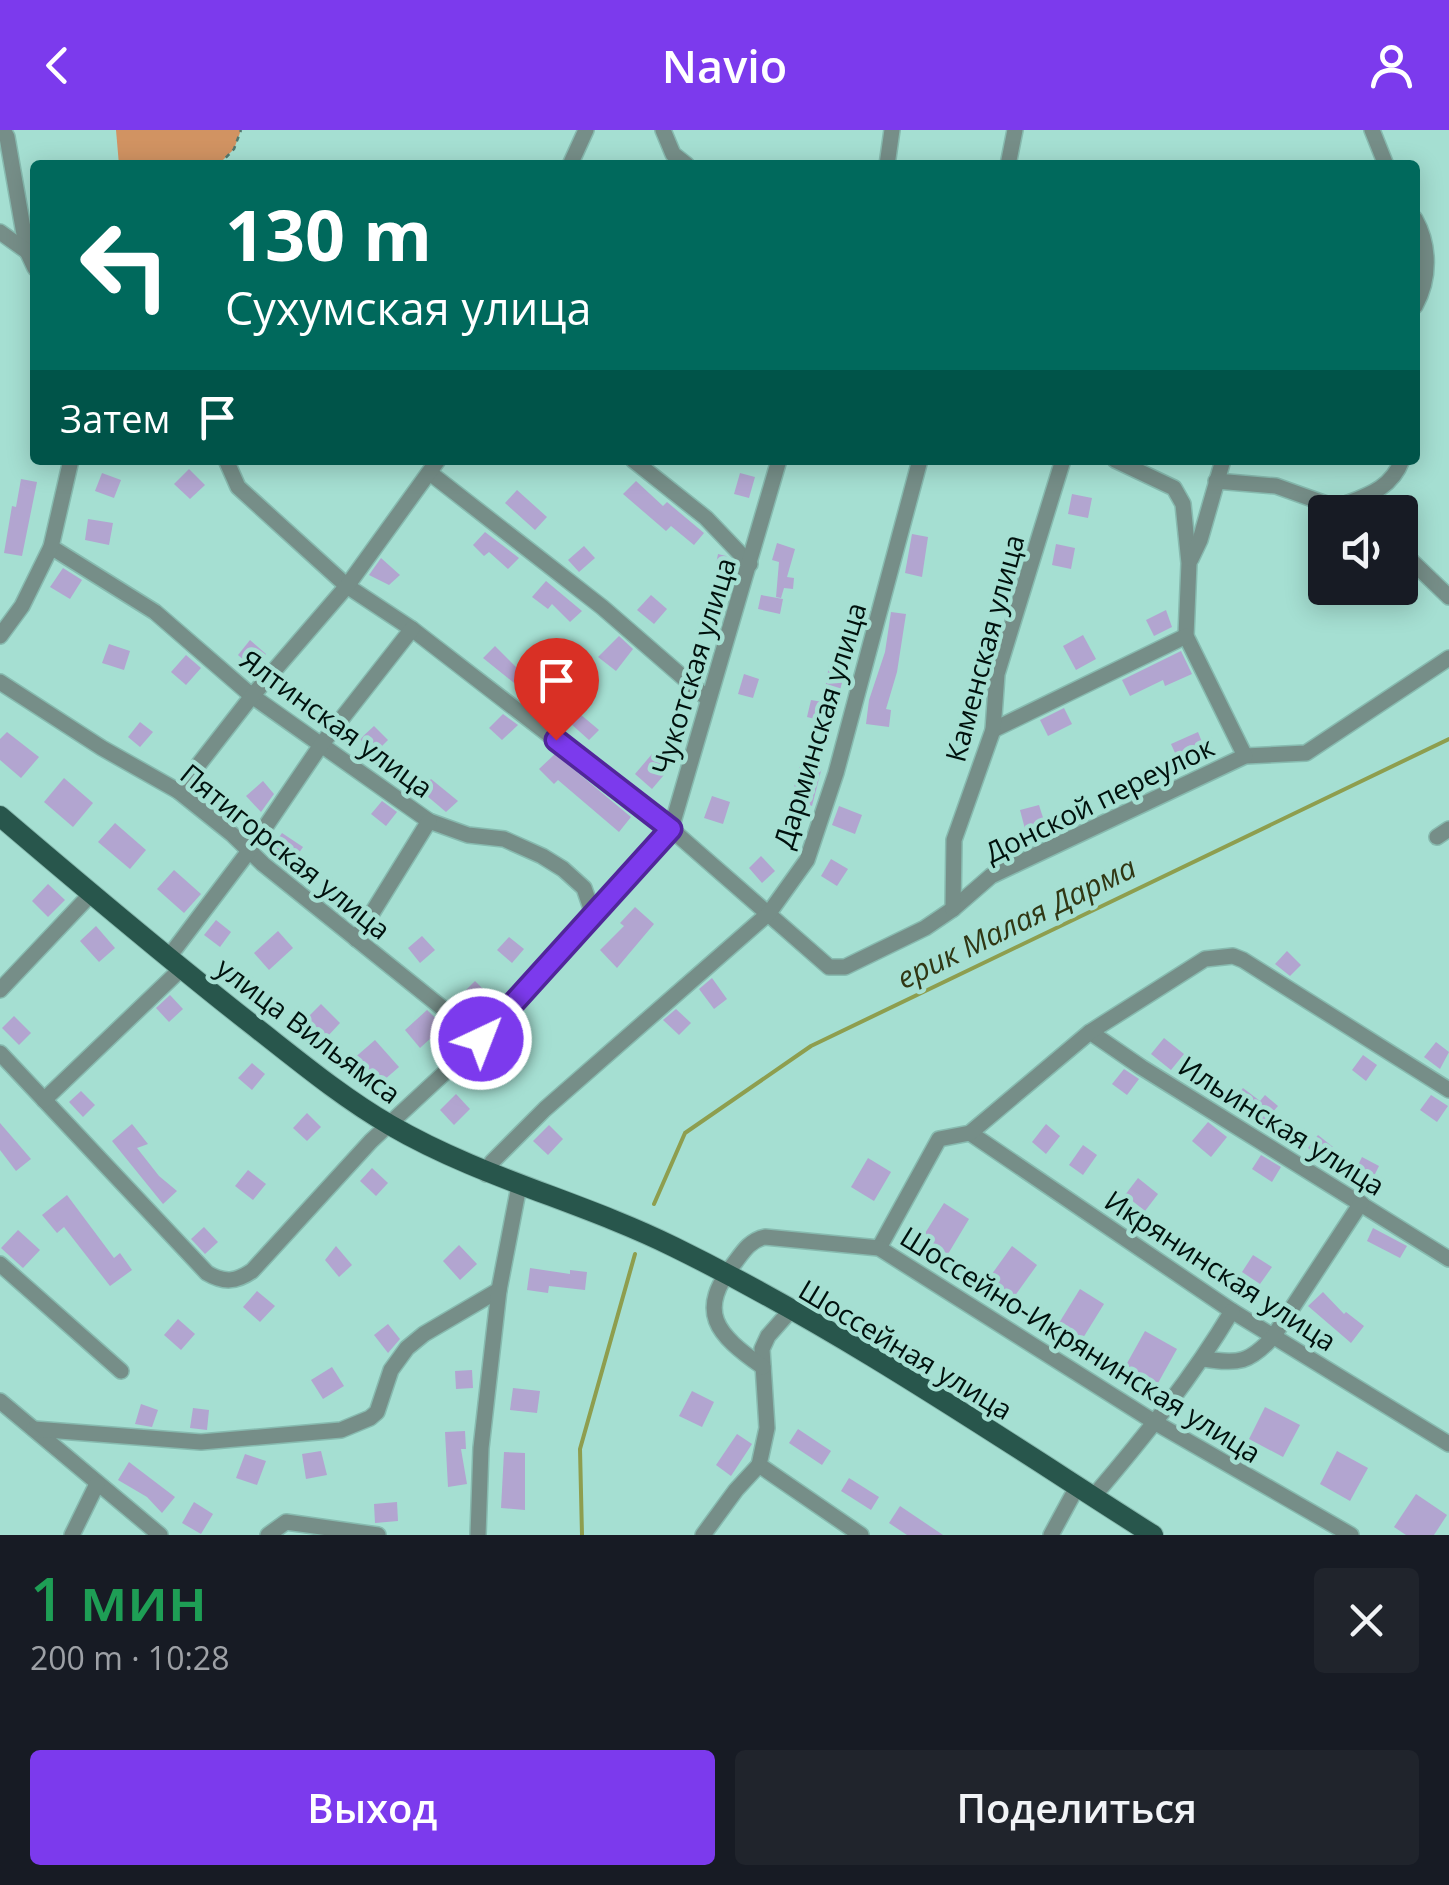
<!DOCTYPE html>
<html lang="ru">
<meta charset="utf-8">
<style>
body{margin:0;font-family:"Open Sans",sans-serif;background:#20242c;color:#f1f3f6;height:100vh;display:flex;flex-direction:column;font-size:38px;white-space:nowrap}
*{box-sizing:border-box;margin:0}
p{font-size:32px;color:#9ea1a6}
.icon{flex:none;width:55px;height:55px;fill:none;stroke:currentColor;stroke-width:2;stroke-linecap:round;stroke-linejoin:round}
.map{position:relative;height:1405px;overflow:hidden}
.details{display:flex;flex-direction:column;background:#171b24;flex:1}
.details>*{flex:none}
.top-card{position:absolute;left:30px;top:30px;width:1390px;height:305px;border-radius:10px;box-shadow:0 5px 25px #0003;background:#00695c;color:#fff;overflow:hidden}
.tools{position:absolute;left:1308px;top:365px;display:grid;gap:20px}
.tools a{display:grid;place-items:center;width:110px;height:110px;border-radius:10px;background:#171b24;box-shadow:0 5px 25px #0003;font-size:50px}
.pin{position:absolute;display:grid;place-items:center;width:85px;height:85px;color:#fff;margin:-102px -42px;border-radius:50% 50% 50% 0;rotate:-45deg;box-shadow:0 0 10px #0007}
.pin .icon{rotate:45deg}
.me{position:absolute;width:110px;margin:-55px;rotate:43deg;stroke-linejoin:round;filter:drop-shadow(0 0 8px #0008)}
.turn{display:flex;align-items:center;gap:35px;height:210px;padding:0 30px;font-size:45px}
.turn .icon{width:130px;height:130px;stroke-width:2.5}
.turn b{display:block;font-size:70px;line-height:85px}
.then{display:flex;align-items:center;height:95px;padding:0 30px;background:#0003;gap:20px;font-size:38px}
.round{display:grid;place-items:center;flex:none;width:105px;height:105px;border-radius:10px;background:#20242c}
.head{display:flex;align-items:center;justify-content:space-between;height:170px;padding:0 30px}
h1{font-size:60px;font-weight:600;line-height:75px;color:#1e9e55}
.button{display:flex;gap:20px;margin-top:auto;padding:20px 30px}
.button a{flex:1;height:115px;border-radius:10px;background:#7c3aed;color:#fff;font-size:40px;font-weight:600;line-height:115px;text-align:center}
.button a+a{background:#20242c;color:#f1f3f6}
header{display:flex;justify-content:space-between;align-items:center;height:130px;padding:0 30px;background:#7c3aed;color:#fff;font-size:45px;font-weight:600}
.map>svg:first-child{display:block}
.green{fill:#d19362}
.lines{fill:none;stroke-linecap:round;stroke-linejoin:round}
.stream{stroke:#8e9e4e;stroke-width:4}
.building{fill:#b2a5d0}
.minor-casing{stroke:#87baaf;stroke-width:18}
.major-casing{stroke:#87baaf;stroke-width:22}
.path{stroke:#51776e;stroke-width:2.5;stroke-dasharray:5 5;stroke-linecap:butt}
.minor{stroke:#768e88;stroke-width:15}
.major{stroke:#28564c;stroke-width:20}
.route-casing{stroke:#51269a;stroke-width:25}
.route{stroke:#7c3aed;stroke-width:18}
.labels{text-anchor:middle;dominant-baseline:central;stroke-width:9;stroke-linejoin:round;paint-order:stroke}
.street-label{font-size:28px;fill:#00110d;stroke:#a5dfd2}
.water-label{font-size:30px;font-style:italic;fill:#303714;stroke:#a5dfd2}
</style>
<header><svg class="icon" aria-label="back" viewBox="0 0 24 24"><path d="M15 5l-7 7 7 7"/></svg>Navio<svg class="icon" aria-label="person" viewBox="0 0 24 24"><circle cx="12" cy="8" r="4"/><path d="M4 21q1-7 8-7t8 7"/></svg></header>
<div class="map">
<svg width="1449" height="1405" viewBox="0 0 1449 1405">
<rect width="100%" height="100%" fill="#a5dfd2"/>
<path class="green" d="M116,0H241L234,19L218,35H119Z"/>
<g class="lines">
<g class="stream">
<path d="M654,1074L685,1003L811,916L1449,609"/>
<path d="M582,1405L580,1319L635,1124"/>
</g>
</g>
<g class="building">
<path d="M189,339L205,355L190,369L174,354Z"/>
<path d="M102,343L121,350L114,368L95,361Z"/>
<path d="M740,343L755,347L749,368L734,364Z"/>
<path d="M21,349L37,352L22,426L4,423L12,376L16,377Z"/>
<path d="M636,351L663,376L667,372L704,403L694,415L671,396L666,401L623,364Z"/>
<path d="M517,360L547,387L535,400L505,373Z"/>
<path d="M1072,364L1092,368L1088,388L1068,384Z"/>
<path d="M88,389L113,393L109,415L85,410Z"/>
<path d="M485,402L519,428L508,439L489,422L484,426L473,415Z"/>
<path d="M912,404L928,407L922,447L905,443Z"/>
<path d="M777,413L795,419L787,447L794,448L793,459L784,458L781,468L776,467L779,432L772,430Z"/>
<path d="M1056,414L1075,418L1071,439L1052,435Z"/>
<path d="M584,416L595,428L579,442L568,430Z"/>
<path d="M718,424L726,426L734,434L731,448L714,444Z"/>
<path d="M381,428L400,445L389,455L369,445Z"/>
<path d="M63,438L82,450L70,469L50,457Z"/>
<path d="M546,451L582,481L570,492L552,474L548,479L532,467Z"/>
<path d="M651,465L667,479L654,494L637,480Z"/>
<path d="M761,465L783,469L780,484L758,479Z"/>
<path d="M1166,480L1172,497L1154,506L1146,490Z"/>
<path d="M891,482L906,484L897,542L886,579L891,580L889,597L866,594L869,570L885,522Z"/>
<path d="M1083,505L1096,529L1076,540L1063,516Z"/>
<path d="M619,506L633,519L616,541L598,527Z"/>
<path d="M250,510L266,524L254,539L238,525Z"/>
<path d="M109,514L130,521L124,540L102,533Z"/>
<path d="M495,516L518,539L524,530L539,541L524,561L483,528Z"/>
<path d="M1181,521L1192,544L1165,556L1163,550L1130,566L1122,550Z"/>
<path d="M186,525L201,538L186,555L171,542Z"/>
<path d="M829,535L846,538L831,593L807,587L811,570L823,572Z"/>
<path d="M744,544L759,549L753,568L738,564Z"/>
<path d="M568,574L599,600L589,610L570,593L567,596L556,586Z"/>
<path d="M1064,578L1072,594L1048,606L1040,590Z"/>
<path d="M503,584L518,595L502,610L489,598Z"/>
<path d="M140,592L153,602L140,617L128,607Z"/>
<path d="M374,596L388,610L374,624L360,609Z"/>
<path d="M7,602L39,627L21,648L0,630V609Z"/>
<path d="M1198,602L1206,622L1180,634L1171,614Z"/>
<path d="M555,624L631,687L619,702L558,650L554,654L539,639Z"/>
<path d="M652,624L669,639L652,659L635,644Z"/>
<path d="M801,631L822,637L812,676L791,668Z"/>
<path d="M64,648L93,673L73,697L44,672Z"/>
<path d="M431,649L458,671L446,682L420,660Z"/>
<path d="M263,651L274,664L261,682L246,666Z"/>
<path d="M712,666L730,672L723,694L704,688Z"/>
<path d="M382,671L397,682L386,696L371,684Z"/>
<path d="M1039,675L1045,694L1025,699L1020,680Z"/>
<path d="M839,676L862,685L855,704L832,695Z"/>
<path d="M115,693L146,720L130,739L98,712Z"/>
<path d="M282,703L303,717L294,730L273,716Z"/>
<path d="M761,726L775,741L762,753L749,738Z"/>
<path d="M831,729L848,739L837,756L821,746Z"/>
<path d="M174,740L201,764L184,783L157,759Z"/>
<path d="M48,754L65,770L48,787L32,771Z"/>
<path d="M635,777L654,794L617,838L600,820L624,796L620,793Z"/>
<path d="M216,790L231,802L220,817L204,805Z"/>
<path d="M96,796L115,818L99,832L80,811Z"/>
<path d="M278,801L293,818L269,840L254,823Z"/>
<path d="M422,806L435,820L420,833L408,818Z"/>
<path d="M509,807L524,819L512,833L497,820Z"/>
<path d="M1287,821L1301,835L1290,846L1275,834Z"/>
<path d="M712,848L727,869L714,879L699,859Z"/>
<path d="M475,851L487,863L475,876L462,864Z"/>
<path d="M170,865L183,879L169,892L156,878Z"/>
<path d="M321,874L340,893L327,907L307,888Z"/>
<path d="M676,879L691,893L679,905L663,890Z"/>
<path d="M427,880L444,896L420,918L405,900Z"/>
<path d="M14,886L31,903L19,915L2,898Z"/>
<path d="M1164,908L1184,924L1171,940L1151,924Z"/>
<path d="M375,910L399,937L376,957L352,930Z"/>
<path d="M508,911L527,930L514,943L495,925Z"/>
<path d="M1436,912L1449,922L1440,939L1424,927Z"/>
<path d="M1363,925L1377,935L1366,951L1352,940Z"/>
<path d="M252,933L265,944L252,960L238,948Z"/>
<path d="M1124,939L1139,949L1127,965L1112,954Z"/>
<path d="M1243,958L1260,971L1265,965L1278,976L1264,992L1247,977L1244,980L1233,971Z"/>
<path d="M81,961L95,975L83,987L69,972Z"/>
<path d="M456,964L470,979L454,995L440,980Z"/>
<path d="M1431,965L1448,976L1437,992L1420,980Z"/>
<path d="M307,983L321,997L307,1011L293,998Z"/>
<path d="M1208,992L1227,1007L1211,1027L1192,1011Z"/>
<path d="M0,993L31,1029L16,1041L0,1020Z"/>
<path d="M132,994L148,1014L137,1018L159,1046L177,1061L163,1074L112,1011Z"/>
<path d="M1046,994L1060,1006L1046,1024L1032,1012Z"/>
<path d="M549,995L563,1009L548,1025L533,1011Z"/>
<path d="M1318,1005L1333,1017L1323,1030L1308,1018Z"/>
<path d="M1083,1015L1097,1025L1083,1045L1069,1035Z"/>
<path d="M1261,1025L1281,1037L1272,1052L1252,1039Z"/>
<path d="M1362,1027L1379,1036L1370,1054L1353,1045Z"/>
<path d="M868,1028L891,1042L874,1071L851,1057Z"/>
<path d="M372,1038L388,1053L376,1066L360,1051Z"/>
<path d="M248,1040L266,1054L253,1070L235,1056Z"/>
<path d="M1138,1048L1158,1064L1145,1081L1125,1065Z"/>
<path d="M67,1065L114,1128L120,1123L132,1140L110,1156L64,1097L57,1103L42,1085Z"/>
<path d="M944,1073L969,1089L948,1124L922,1108Z"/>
<path d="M204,1097L218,1112L205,1124L191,1109Z"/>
<path d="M1373,1098L1407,1116L1400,1128L1367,1111Z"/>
<path d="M18,1100L40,1120L23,1138L1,1118Z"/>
<path d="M459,1115L477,1134L460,1150L443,1131Z"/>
<path d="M336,1116L352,1135L339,1147L325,1130Z"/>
<path d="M1012,1116L1037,1135L1014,1167L989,1148Z"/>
<path d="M1253,1125L1272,1137L1260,1154L1242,1142Z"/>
<path d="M530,1138L570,1144V1140L587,1142L585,1160L549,1156L548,1163L527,1160Z"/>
<path d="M1080,1159L1104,1174L1083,1208L1059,1193Z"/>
<path d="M257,1161L275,1176L260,1192L243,1177Z"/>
<path d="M1323,1162L1344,1184L1346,1182L1364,1196L1351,1213L1308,1176Z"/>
<path d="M178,1189L195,1204L181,1220L164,1205Z"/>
<path d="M388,1194L400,1209L388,1223L374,1205Z"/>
<path d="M1145,1201L1177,1219L1158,1253L1126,1235Z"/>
<path d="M332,1237L344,1256L323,1269L311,1250Z"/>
<path d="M472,1240L473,1258L456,1259L455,1241Z"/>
<path d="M513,1258L540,1261L537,1283L510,1280Z"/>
<path d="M692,1261L714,1272L702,1297L679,1286Z"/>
<path d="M141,1274L158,1280L152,1297L135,1294Z"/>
<path d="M1265,1277L1300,1295L1283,1327L1249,1309Z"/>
<path d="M193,1278L209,1280L207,1300L190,1298Z"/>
<path d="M798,1299L831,1321L822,1335L789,1313Z"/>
<path d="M465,1301L466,1319H461L467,1354L448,1357L445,1302Z"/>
<path d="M737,1304L752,1314L731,1346L716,1335Z"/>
<path d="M321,1321L327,1345L306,1349L302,1324Z"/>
<path d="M1337,1321L1368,1338L1350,1371L1320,1354Z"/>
<path d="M504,1322L525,1323V1380L501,1378Z"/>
<path d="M245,1324L266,1331L257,1355L236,1348Z"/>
<path d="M129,1332L175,1367L162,1383L147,1367L118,1350Z"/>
<path d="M849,1348L879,1367L871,1380L841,1361Z"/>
<path d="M1416,1364L1447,1385L1434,1405H1406L1394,1397Z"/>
<path d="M194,1372L213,1384L201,1404L182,1393Z"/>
<path d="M397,1372L398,1391L375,1393L374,1374Z"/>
<path d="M900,1376L943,1405H907L889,1393Z"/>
</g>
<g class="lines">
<defs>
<g id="minor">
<path d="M3,0L7,7L27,121L35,138"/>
<path d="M663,0L673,24L687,35"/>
<path d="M1372,0L1386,35"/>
<path d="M570,35L586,0"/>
<path d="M887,35L892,0"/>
<path d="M1008,35L1015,0"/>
<path d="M1415,89C1430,116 1430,149 1415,176"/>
<path d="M0,102L28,122"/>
<path d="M226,330L238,357L347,456L412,499L671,699L829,837H845L925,798L953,779L991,746L1245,626L1306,623L1449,528"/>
<path d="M633,330L706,388L750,434"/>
<path d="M1115,330L1174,358L1183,374L1189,433L1186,506L1245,626"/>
<path d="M430,343L602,477L708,569"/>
<path d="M1216,351L1276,356L1349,382"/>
<path d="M1338,377C1365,366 1391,360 1402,330"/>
<path d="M51,417L155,482L252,566L429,691L468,705L504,709L542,726L563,739L584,758L594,787"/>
<path d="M1400,420L1449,467"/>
<path d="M1191,429L1200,410L1223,330"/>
<path d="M0,506L22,476L51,417L71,330"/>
<path d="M0,552L102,618L178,661L233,705L263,734L481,909"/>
<path d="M993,600L1186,506"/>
<path d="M178,661L252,566L347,456L438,330"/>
<path d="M1437,707L1449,699"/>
<path d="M953,779L954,710L993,600L997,544L1063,330"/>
<path d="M356,809L429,691"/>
<path d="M168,828L249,721L321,615L412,499"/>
<path d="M0,860L91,764"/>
<path d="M1090,902L1141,937L1449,1129"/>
<path d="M0,923L207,1143C224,1153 236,1152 252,1141L371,1011L481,909L671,699L779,330"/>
<path d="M44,970L181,839"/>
<path d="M970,1003L1232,1181L1449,1314"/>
<path d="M486,1044L492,1032L545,979L769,783L807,730L836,643L920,330"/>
<path d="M879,1118L939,1009L970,1003L1090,902L1205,829L1233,826L1243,830L1449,960"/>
<path d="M0,1134L121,1241"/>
<path d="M791,1180L768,1206L762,1219L767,1298L759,1335L861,1405"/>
<path d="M1204,1229C1239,1234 1249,1233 1273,1207L1361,1073"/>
<path d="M763,1237C716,1204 695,1182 736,1131C744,1120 751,1110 765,1107L879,1118L1156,1293L1351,1405"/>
<path d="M0,1271L160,1405"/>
<path d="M34,1299L201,1312L341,1300L370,1288L377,1282L391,1240L407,1218L424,1204L499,1160"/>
<path d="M1093,1367C1144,1307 1192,1248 1232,1181"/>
<path d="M72,1405L97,1354"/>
<path d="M268,1405L286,1392L378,1405"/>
<path d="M478,1405L481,1318L499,1160L519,1056"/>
<path d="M703,1405L736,1360L759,1335"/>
<path d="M1051,1405L1077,1357"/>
</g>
<path id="major" d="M0,686C82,756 165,826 250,893C295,928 340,966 390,995C481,1048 581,1071 674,1117C841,1199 996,1305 1153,1405"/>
</defs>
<use href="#minor" class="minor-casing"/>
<use href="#major" class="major-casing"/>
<path class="path" d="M219,35L234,19L241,0"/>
<use href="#minor" class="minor"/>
<use href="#major" class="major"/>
</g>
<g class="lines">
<defs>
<path id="route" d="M481,909L671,699L556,610"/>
</defs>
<use href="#route" class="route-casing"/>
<use href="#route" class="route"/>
</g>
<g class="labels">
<g class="street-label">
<text transform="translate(984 518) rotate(-75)">Каменская улица</text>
<text transform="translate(693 536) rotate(-73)">Чукотская улица</text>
<text transform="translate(337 593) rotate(36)">Ялтинская улица</text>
<text transform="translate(819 595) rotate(-73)">Дарминская улица</text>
<text transform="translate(1099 669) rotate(-26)">Донской переулок</text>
<text transform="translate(286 721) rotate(39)">Пятигорская улица</text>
<text transform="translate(309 900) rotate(37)">улица Вильямса</text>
<text transform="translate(1282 995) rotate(32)">Ильинская улица</text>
<text transform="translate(1221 1140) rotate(33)">Икрянинская улица</text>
<text transform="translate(1081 1214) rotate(32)">Шоссейно-Икрянинская улица</text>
<text transform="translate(906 1219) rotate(31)">Шоссейная улица</text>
</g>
<g class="water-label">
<text transform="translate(1016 792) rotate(-26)">ерик Малая Дарма</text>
</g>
</g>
</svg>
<div class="tools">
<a><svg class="icon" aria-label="sound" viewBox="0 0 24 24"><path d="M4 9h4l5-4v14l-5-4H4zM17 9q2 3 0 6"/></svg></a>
</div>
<div class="pin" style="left:556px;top:610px;background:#d93025"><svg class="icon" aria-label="arrive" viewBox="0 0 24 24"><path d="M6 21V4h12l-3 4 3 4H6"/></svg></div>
<svg class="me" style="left:481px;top:909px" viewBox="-20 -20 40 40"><circle r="17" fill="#7c3aed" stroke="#fff" stroke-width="3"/><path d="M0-11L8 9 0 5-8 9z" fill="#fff"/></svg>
<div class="top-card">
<div class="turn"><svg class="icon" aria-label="left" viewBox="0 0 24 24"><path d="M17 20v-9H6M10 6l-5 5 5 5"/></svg><div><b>130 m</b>Сухумская улица</div></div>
<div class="then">Затем<svg class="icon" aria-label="arrive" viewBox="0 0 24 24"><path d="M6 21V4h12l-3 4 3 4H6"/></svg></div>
</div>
</div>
<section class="details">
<div class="head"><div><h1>1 мин</h1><p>200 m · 10:28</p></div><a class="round"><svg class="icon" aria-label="close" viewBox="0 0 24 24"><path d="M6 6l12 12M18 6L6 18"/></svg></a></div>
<div class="button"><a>Выход</a><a>Поделиться</a></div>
</section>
